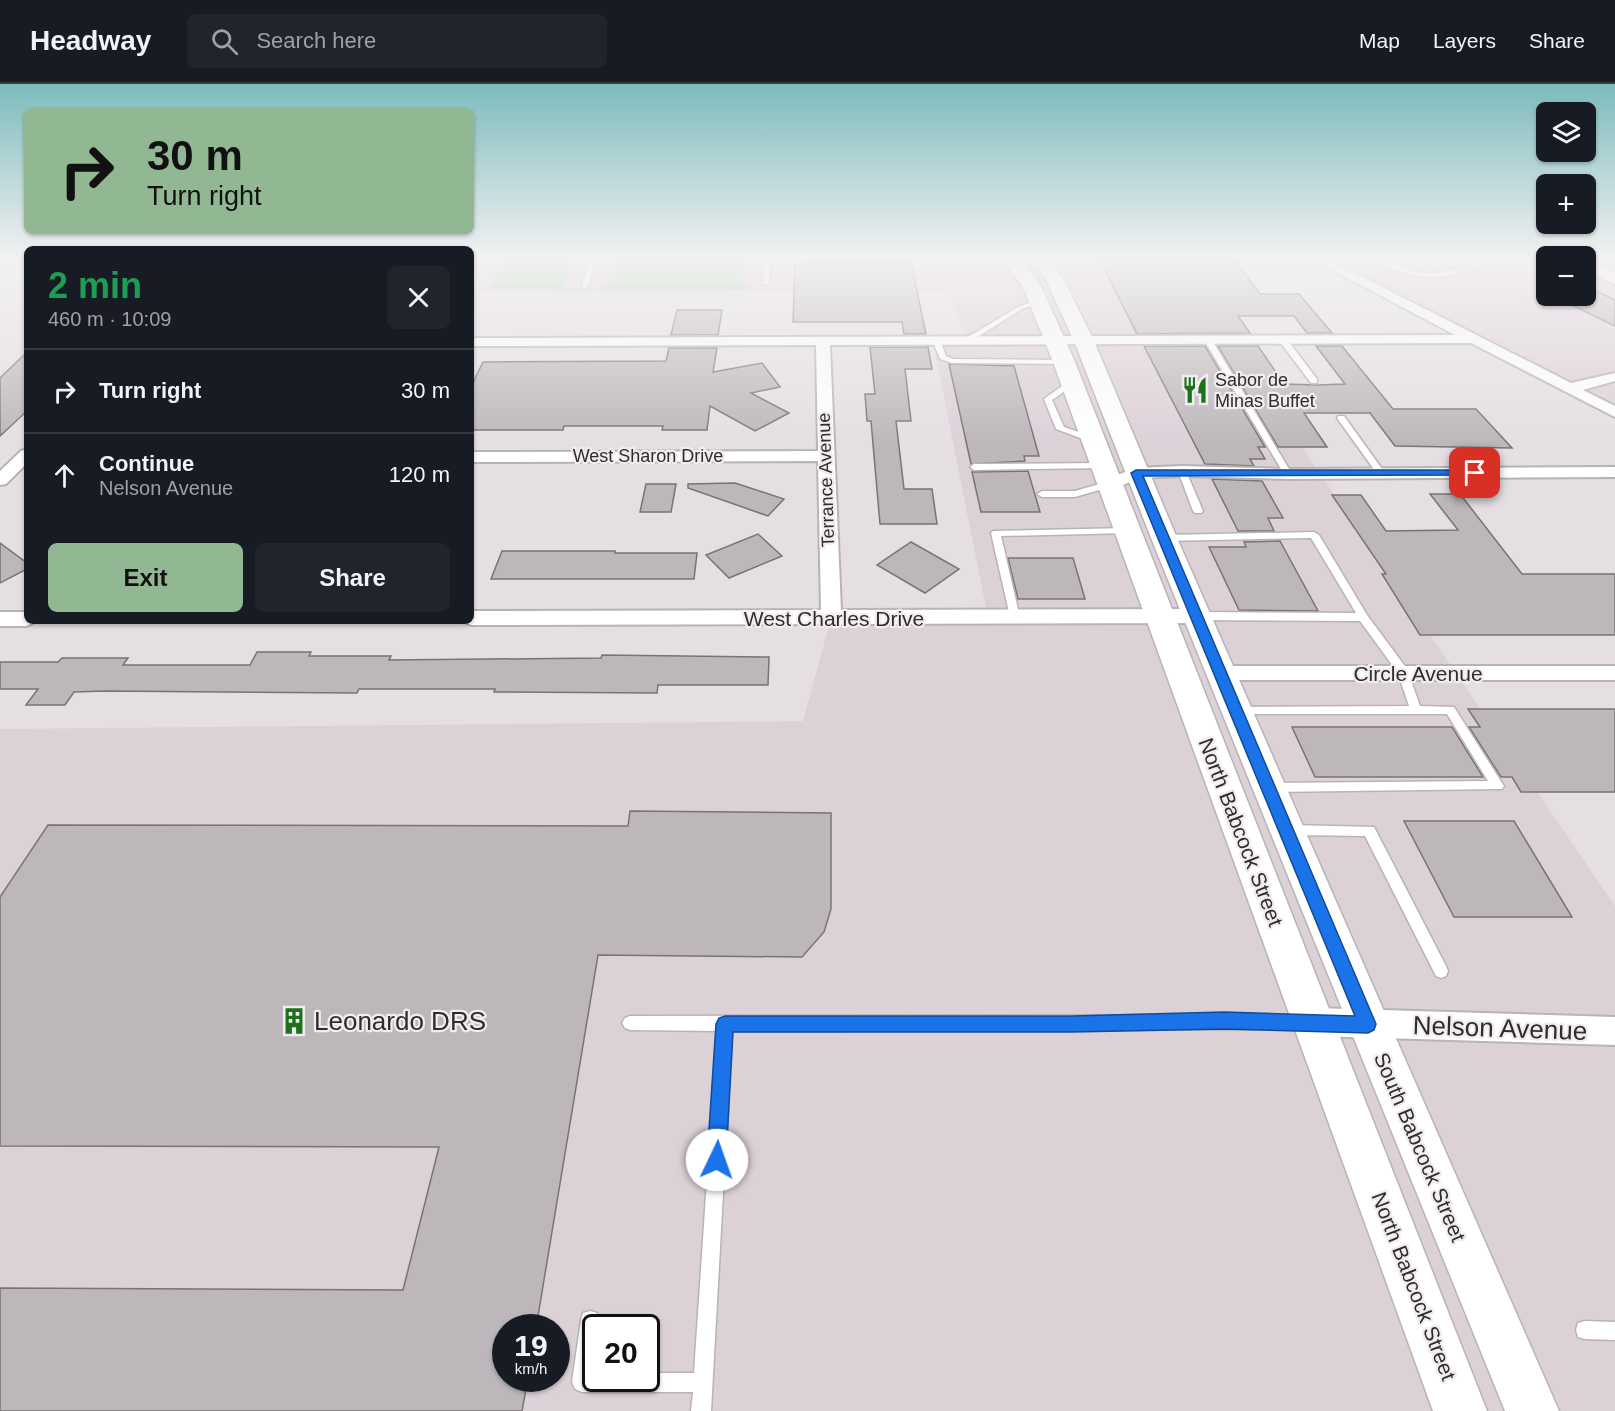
<!DOCTYPE html>
<meta charset="utf-8">
<style>
body{margin:0;font-family:Arial,sans-serif;background:#20242c;color:#f1f3f6;height:100vh;display:flex;flex-direction:column;font-size:22px;white-space:nowrap}
*{box-sizing:border-box;margin:0}
p{font-size:20px;color:#9ea1a6}
.icon{flex:none;width:33px;height:33px;fill:none;stroke:currentColor;stroke-width:2;stroke-linecap:round;stroke-linejoin:round}
.map{position:relative;flex:1;overflow:hidden}
.drawer{position:absolute;left:24px;top:162px;width:450px;height:378px;display:flex;flex-direction:column;background:#171b24;border-radius:9px;box-shadow:0 2px 4px #0004}
.drawer>*{flex:none}
.hud{position:absolute;left:24px;top:24px;width:450px;height:126px;border-radius:9px;box-shadow:0 2px 4px #0004;background:#91b893;color:#111;overflow:hidden}
.fabs{position:absolute;left:1536px;top:18px;display:grid;gap:12px}
.fabs a{display:grid;place-items:center;width:60px;height:60px;border-radius:9px;background:#171b24;box-shadow:0 2px 4px #0004;font-size:30px}
.speed{position:absolute;left:492px;top:1230px;display:flex;gap:12px;font-size:30px;font-weight:700;text-align:center}
.speed>*{display:grid;place-content:center;width:78px;height:78px;border-radius:50%;background:#171b24;box-shadow:0 2px 4px #0004;line-height:1}
.speed small{font-size:15px;font-weight:400}
.speed .limit{border:3px solid #111;border-radius:9px;background:#fff;color:#111}
.pin{position:absolute;display:grid;place-items:center;width:51px;height:51px;color:#fff;margin:-26px;border-radius:12px;box-shadow:0 3px 9px #0006}
.me{position:absolute;width:66px;margin:-33px;rotate:3deg;stroke-linejoin:round;filter:drop-shadow(0 0 4px #0008)}
.turn{display:flex;align-items:center;gap:21px;height:126px;padding:0 24px;font-size:27px}
.turn .icon{width:78px;height:78px;stroke-width:2.5}
.turn b{display:block;font-size:42px;line-height:51px}
.round{display:grid;place-items:center;flex:none;width:63px;height:63px;border-radius:9px;background:#20242c}
.overview{display:flex;align-items:center;justify-content:space-between;height:102px;padding:0 24px}
h1{font-size:36px;font-weight:700;line-height:45px;color:#1e9e55}
.action{display:flex;gap:12px;margin-top:auto;padding:12px 24px}
.action a{flex:1;height:69px;border-radius:9px;background:#91b893;color:#111;font-size:24px;font-weight:700;line-height:69px;text-align:center}
.action a+a{background:#20242c;color:#f1f3f6}
ul{padding:0;list-style:none}
li{display:flex;align-items:center;gap:18px;height:84px;padding:0 24px;border-top:2px solid #363941}
li div{flex:1}
li b{display:block;font-size:22px}
li em{font-style:normal}
header{display:flex;align-items:center;gap:36px;box-sizing:border-box;height:84px;padding:0 30px;background:#171b24;border-bottom:2px solid #363941}
header strong{font-size:28px}
nav{display:flex;gap:33px;margin-inline-start:auto;font-size:21px}
.search{width:420px;height:54px;background:#20242c;display:flex;align-items:center;gap:15px;box-sizing:border-box;padding:0 21px;border-radius:9px;color:#9ea1a6;font-size:22px}
.map>svg:first-child{display:block}
.built{fill:#ddd1d8;fill-rule:evenodd}
.green{fill:#a6d6a2}
.building{fill:#bdb7bb;stroke:#787376;stroke-width:1.5}
.lines{fill:none;stroke-linecap:round;stroke-linejoin:round}
.lane-casing{stroke:#b8b3b6;stroke-width:3}
.street-casing{stroke:#b8b3b6;stroke-width:4}
.secondary-casing{stroke:#b8b3b6;stroke-width:3}
.primary-casing{stroke:#b8b3b6;stroke-width:3}
.lane{fill:#fff;fill-rule:evenodd}
.street{fill:#fff;fill-rule:evenodd}
.secondary{fill:#fff;fill-rule:evenodd}
.primary{fill:#fff;fill-rule:evenodd}
.route{fill:#1a73e8;stroke:#114b97;stroke-width:1.5}
.labels{text-anchor:middle;dominant-baseline:central;stroke-width:4.5;stroke-linejoin:round;paint-order:stroke}
.far-poi-label{font-size:18px;fill:#2e2c2d;stroke:#f2ecf0;text-anchor:start}
.far-street-label{font-size:18px;fill:#2e2c2d;stroke:#f2ecf0}
.street-label{font-size:21px;fill:#2e2c2d;stroke:#f2ecf0}
.near-poi-label{font-size:26px;fill:#2e2c2d;stroke:#f2ecf0;text-anchor:start}
.near-street-label{font-size:26px;fill:#2e2c2d;stroke:#f2ecf0}
</style>
<header>
<strong>Headway</strong>
<div class="search"><svg class="icon" aria-label="search" viewBox="0 0 24 24"><circle cx="10" cy="10" r="6"/><path d="M15 15l6 6"/></svg>Search here</div>
<nav><a>Map</a><a>Layers</a><a>Share</a></nav>
</header>
<div class="map">
<svg width="1615" height="1327" viewBox="0 0 1615 1327">
<rect width="100%" height="100%" fill="#e5dfe3"/>
<g class="built">
<path d="M496,174H1173L1615,822V1327H0V645L803,637L831,534H988L933,258L1055,256L1049,207L478,208ZM506,1244H556V1294H506ZM596,1244H646V1294H596Z"/>
<path d="M1316,174H1546V212H1586V182L1615,194V323Z"/>
<path d="M949,211H1028L1045,252L964,253L965,250Z"/>
</g>
<path class="green" d="M505,174L574,175L564,204H605L618,174H746L742,201H747L746,206L489,205Z"/>
<g class="building">
<path d="M1099,174L1235,176L1260,210H1299L1332,249H1307L1294,232H1238L1250,249L1137,250Z"/>
<path d="M813,177L911,178L926,250H904L902,238H793L795,180H813Z"/>
<path d="M1586,202L1615,216V242L1553,212H1586Z"/>
<path d="M677,226H722L718,251H671Z"/>
<path d="M1144,262H1205L1265,363H1258L1265,375H1250L1254,382L1205,380Z"/>
<path d="M1218,262H1258L1284,300L1317,301L1345,300L1316,262H1342L1393,325H1476L1512,364L1395,362L1370,329H1304L1327,363H1278Z"/>
<path d="M870,263H928L932,285H905L911,337H896L904,405H932L937,440H880L871,337H867L865,310H875Z"/>
<path d="M669,264H717L713,288L762,279L780,303L751,309L789,329L755,347L710,322L707,346H662L663,342H564L563,346H471V303L483,278L666,277Z"/>
<path d="M27,268V327L0,352V294Z"/>
<path d="M949,280L1014,282L1039,372H1024L1025,377L971,380Z"/>
<path d="M1028,387L1040,428H981L972,388Z"/>
<path d="M1212,395L1262,397L1283,434H1268L1274,447H1238Z"/>
<path d="M735,399L784,415L768,432L688,404V400Z"/>
<path d="M676,400L671,428H640L646,400Z"/>
<path d="M1430,410H1460L1522,490H1615V551H1420L1382,490H1386L1332,411H1361L1386,447L1458,446Z"/>
<path d="M758,450L782,472L729,494L706,471Z"/>
<path d="M1280,457L1318,527L1239,526L1209,463H1246L1244,458Z"/>
<path d="M911,458L959,485L925,509L877,481Z"/>
<path d="M0,459L27,479V485L0,499Z"/>
<path d="M502,467H615V469H697L694,495H491Z"/>
<path d="M1008,474H1073L1085,515H1018Z"/>
<path d="M257,568H311L309,572H391L389,576L601,574L602,571L769,573L768,601H658L657,609L494,608L495,605H359L357,609L105,607L74,608L65,621H26L38,605H0V578H58L62,574H128L123,581H250Z"/>
<path d="M1468,625H1615V708H1521L1512,693H1501L1469,643H1480Z"/>
<path d="M1292,643H1452L1483,693H1315Z"/>
<path d="M630,727L831,729V825L824,848L802,873L598,871L536,1244H506V1294H528L522,1327H0V1204L403,1206L439,1063L0,1062V813L48,741L628,742Z"/>
<path d="M1404,737H1514L1572,833H1454Z"/>
</g>
<g class="lines">
<defs>
<g id="lane">
<path d="M591,174H597L588,202L585,204L582,202Z"/>
<path d="M764,174H770L769,199L766,201L763,199Z"/>
<path d="M1376,174C1389,174 1400,183 1413,187C1427,191 1443,188 1457,185L1460,187C1436,200 1396,191 1376,174Z"/>
<path d="M1485,174H1491L1493,178L1472,184V182L1486,177Z"/>
<path d="M1039,215L1041,216V218L1022,225L968,259L961,257L1018,223Z"/>
<path d="M1205,254L1212,256L1292,390L1291,392H1285L1284,390L1204,256Z"/>
<path d="M1280,254H1286L1317,295V299H1311L1280,258Z"/>
<path d="M934,256H940L946,272L953,275L1064,276L1068,278L1064,280L952,279L940,275L933,258Z"/>
<path d="M1069,297L1076,299L1052,316L1064,343L1097,354V358H1091L1056,345L1044,315Z"/>
<path d="M1338,332H1344L1385,389L1384,391H1378L1337,334Z"/>
<path d="M1103,379L1106,380V384L974,386L970,383L974,380Z"/>
<path d="M1182,384L1186,387L1203,427L1201,429H1195L1193,427L1178,387Z"/>
<path d="M1110,397L1115,400L1113,402L1075,413H1042L1037,410L1042,407H1075Z"/>
<path d="M1127,444L1130,445V449L1001,452L1020,534L1015,538L1011,537L991,449L993,447Z"/>
<path d="M1314,448L1319,451L1367,531L1407,585L1420,622L1454,623L1502,699L1504,702L1502,705L1266,708L1264,704L1266,700L1270,699L1488,697L1447,630H1233L1231,627L1237,623L1409,622L1398,589L1360,537L1197,536L1192,532L1197,528L1356,529L1311,454L1164,457L1159,454L1164,451Z"/>
<path d="M1291,741L1374,743L1446,882L1448,887L1446,892L1441,894L1436,892L1365,752L1291,751L1286,750L1285,746L1286,742Z"/>
<path d="M1308,931L1313,933L1316,938L1313,943L1308,945L732,947L711,1327H691L693,1308H582L575,1305L572,1298L581,1236L583,1229L590,1227L597,1229L599,1236L598,1244H596L593,1289H596V1294H646V1289H694L717,947L630,946L625,944L622,939L625,934L630,932Z"/>
<path d="M1585,1237L1615,1238V1256L1585,1255L1578,1253L1576,1246L1578,1239Z"/>
</g>
<g id="street">
<path d="M1310,174H1325L1571,299L1615,289V297L1583,306L1615,322V333L1471,259L830,261L841,526L1197,525L1204,527L1207,532L1204,537L1197,539L471,541L463,537H471V527L821,526L818,377L471,378V368L818,367L816,261L471,262V254L1455,251Z"/>
<path d="M27,365V379L6,400L0,401V387L21,367Z"/>
<path d="M1182,382L1288,385L1615,383V393L1288,395L1182,392L1139,394L1116,404H1104L1102,400L1104,396L1136,384Z"/>
<path d="M0,528H27V537H36L27,542H0Z"/>
<path d="M1220,582H1615V596H1220L1213,594L1210,589L1213,584Z"/>
<path d="M1314,924L1615,933V961L1314,952L1304,948L1300,938L1304,928Z"/>
</g>
<g id="secondary">
<path d="M1002,174H1020L1041,202L1075,278L1487,1327H1433L1053,278L1023,203Z"/>
<path d="M1030,174H1048L1064,196L1094,257L1177,454L1559,1327H1505L1151,454L1074,257L1046,196Z"/>
</g>
<path id="primary" d="M1586,177L1615,187V200L1586,188Z"/>
</defs>
<use href="#lane" class="lane-casing"/>
<use href="#street" class="street-casing"/>
<use href="#secondary" class="secondary-casing"/>
<use href="#primary" class="primary-casing"/>
<use href="#lane" class="lane"/>
<use href="#street" class="street"/>
<use href="#secondary" class="secondary"/>
<use href="#primary" class="primary"/>
</g>
<linearGradient id="sky" x2="0" y2="1"><stop stop-color="#7dbbbc"/><stop offset="0.48" stop-color="#f3f1f2"/><stop offset="1" stop-color="#f3f1f2" stop-opacity="0"/></linearGradient>
<rect width="1615" height="360" fill="url(#sky)"/>
<path class="route" d="M1475,386L1480,389L1478,391L1143,392L1376,940L1374,946L1368,949L1224,945L1071,948H733L726,1076L723,1082L717,1085L710,1082L707,1076L716,940L719,934L725,932H1071L1224,928L1355,932L1131,389L1136,386Z"/>
<defs>
<symbol id="restaurant-bare" viewBox="-9 -9 18 18"><path d="M-5-6h1v4h1v-4h1v4h1v-4h1v5L-1.5 .5V6h-2V.5L-5-1ZM5-6V6H3V1.5H1.5Q1.5-4 5-6Z" fill="#1c711b" stroke="#f2ecf0" stroke-width="2.5" paint-order="stroke"/></symbol>
<symbol id="building-bare" viewBox="-9 -9 18 18"><path d="M-4-6H4V6H1V3H-1V6H-4ZM-2.5-4.3h1.7v1.8h-1.7ZM.8-4.3h1.7v1.8H.8ZM-2.5-1h1.7V.8h-1.7ZM.8-1h1.7V.8H.8Z" fill="#1c711b" stroke="#f2ecf0" stroke-width="2.5" paint-order="stroke"/></symbol>
</defs>
<g fill-rule="evenodd">
<use href="#restaurant-bare" x="1176" y="287" width="38" height="38"/>
<use href="#building-bare" x="275" y="918" width="38" height="38"/>
</g>
<g class="labels">
<g class="far-poi-label">
<text x="1215" y="296">Sabor de<tspan x="1215" dy="21">Minas Buffet</tspan></text>
</g>
<g class="far-street-label">
<text x="648" y="372">West Sharon Drive</text>
<text transform="translate(826 396) rotate(-92)">Terrance Avenue</text>
</g>
<g class="street-label">
<text x="834" y="534">West Charles Drive</text>
<text x="1418" y="589">Circle Avenue</text>
<text transform="translate(1241 748) rotate(69)">North Babcock Street</text>
<text transform="translate(1420 1063) rotate(67)">South Babcock Street</text>
<text transform="translate(1414 1202) rotate(69)">North Babcock Street</text>
</g>
<g class="near-poi-label">
<text x="314" y="937">Leonardo DRS</text>
</g>
<g class="near-street-label">
<text transform="translate(1500 944) rotate(2)">Nelson Avenue</text>
</g>
</g>
</svg>
<div class="fabs">
<a><svg class="icon" aria-label="layers" viewBox="0 0 24 24"><path d="M12 4l9 5-9 5-9-5zM3 14l9 5 9-5"/></svg></a>
<a>+</a>
<a>−</a>
</div>
<div class="speed"><div>19<small>km/h</small></div><div class="limit">20</div></div>
<div class="pin" style="left:1475px;top:389px;background:#d93025"><svg class="icon" aria-label="arrive" viewBox="0 0 24 24"><path d="M6 21V4h12l-3 4 3 4H6"/></svg></div>
<svg class="me" style="left:717px;top:1076px" viewBox="-20 -20 40 40"><circle r="19" fill="#fff"/><path d="M0-13L10 11 0 6-10 11z" fill="#1a73e8"/></svg>
<div class="hud">
<div class="turn"><svg class="icon" aria-label="right" viewBox="0 0 24 24"><path d="M7 20v-9h11M14 6l5 5-5 5"/></svg><div><b>30 m</b>Turn right</div></div>
</div>
<section class="drawer">
<div class="overview"><div><h1>2 min</h1><p>460 m · 10:09</p></div><a class="round"><svg class="icon" aria-label="close" viewBox="0 0 24 24"><path d="M6 6l12 12M18 6L6 18"/></svg></a></div>
<ul>
<li><svg class="icon" aria-label="right" viewBox="0 0 24 24"><path d="M7 20v-9h11M14 6l5 5-5 5"/></svg><div><b>Turn right</b></div><em>30 m</em></li>
<li><svg class="icon" aria-label="ahead" viewBox="0 0 24 24"><path d="M12 20V5M6 11l6-6 6 6"/></svg><div><b>Continue</b><p>Nelson Avenue</p></div><em>120 m</em></li>
</ul>
<div class="action"><a>Exit</a><a>Share</a></div>
</section>
</div>
